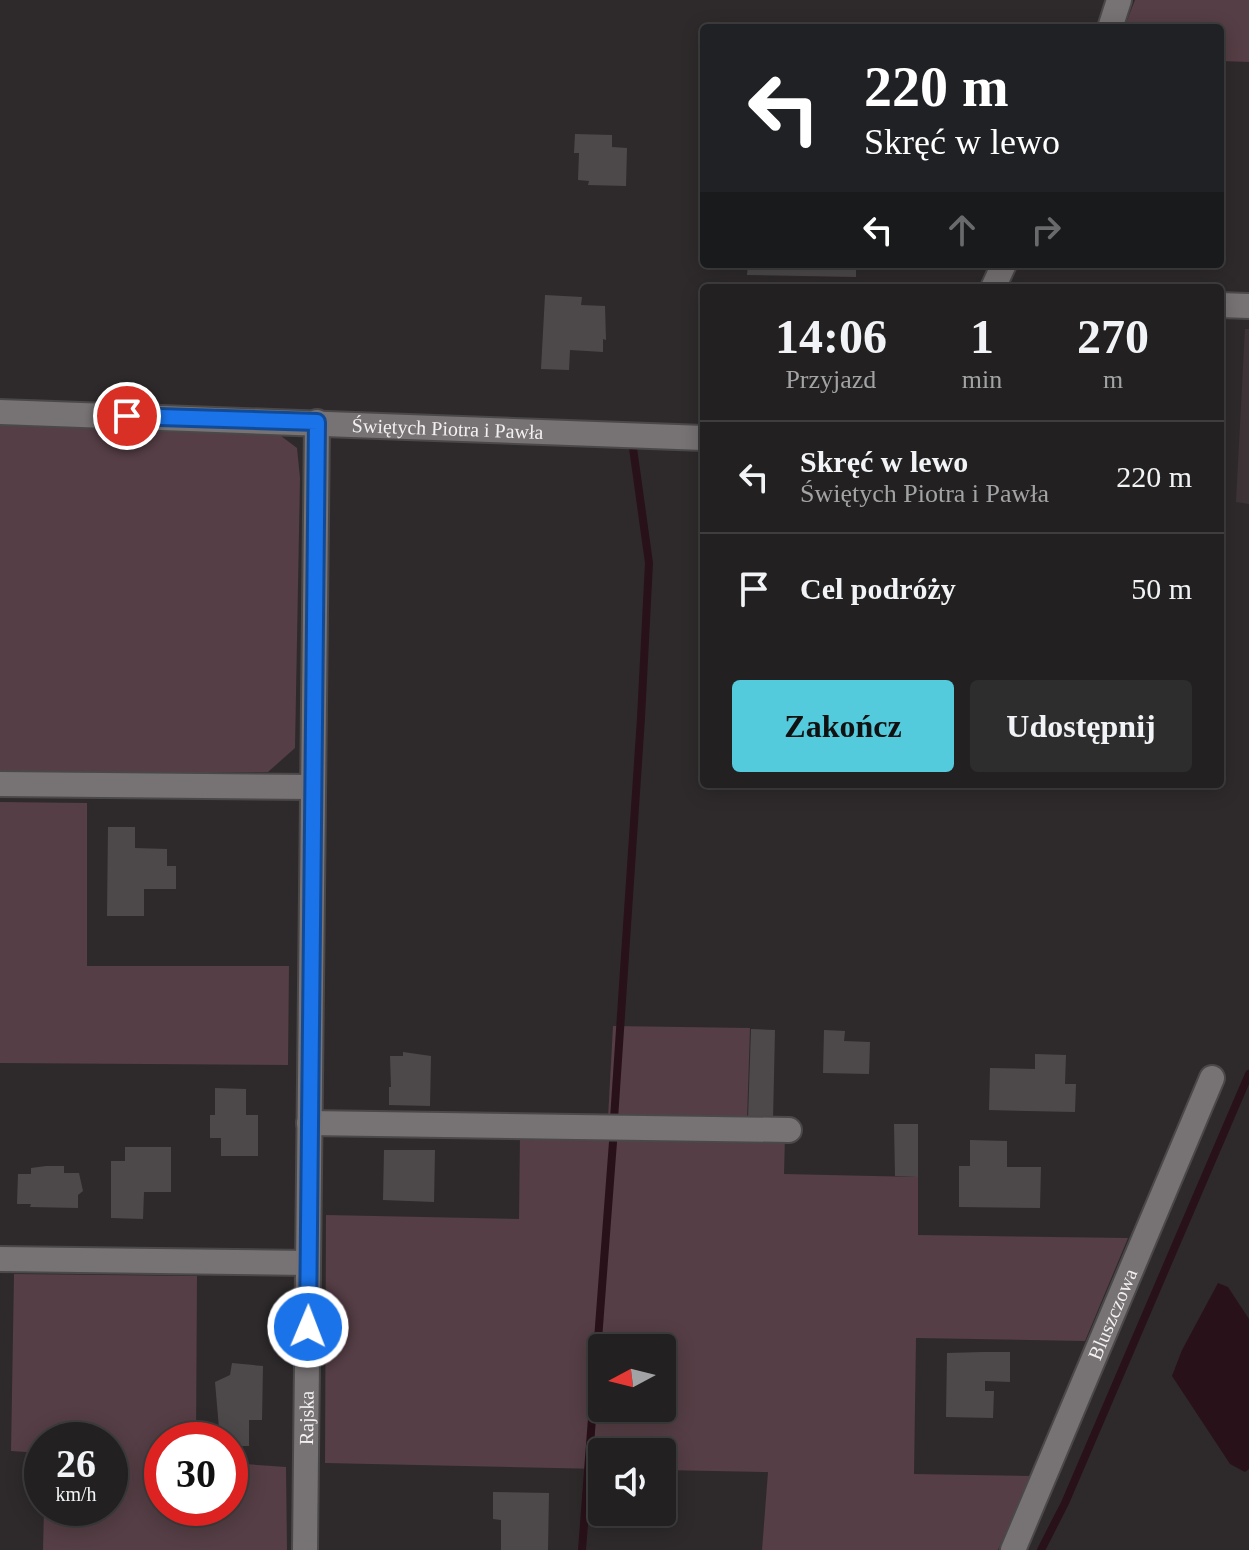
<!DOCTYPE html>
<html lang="pl">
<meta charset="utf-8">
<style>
body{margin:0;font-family:Georgia,serif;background:#2e2d2d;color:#f1f3f6;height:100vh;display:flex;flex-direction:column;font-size:30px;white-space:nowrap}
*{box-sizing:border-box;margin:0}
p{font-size:26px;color:#a2a3a5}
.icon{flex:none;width:44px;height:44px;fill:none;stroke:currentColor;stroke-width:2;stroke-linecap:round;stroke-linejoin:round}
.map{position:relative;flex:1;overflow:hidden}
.drawer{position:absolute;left:700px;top:284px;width:524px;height:504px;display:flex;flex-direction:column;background:#222020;border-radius:8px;box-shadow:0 4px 20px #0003,0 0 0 2px #3f3e3e}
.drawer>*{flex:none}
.banner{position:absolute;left:700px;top:24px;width:524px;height:244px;border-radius:8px;box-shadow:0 4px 20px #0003,0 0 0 2px #3f3e3e;background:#202124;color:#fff;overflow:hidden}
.needle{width:52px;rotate:263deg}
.buttons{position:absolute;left:588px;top:1334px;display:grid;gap:16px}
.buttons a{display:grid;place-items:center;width:88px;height:88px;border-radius:8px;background:#222020;box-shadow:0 4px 20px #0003,0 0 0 2px #3f3e3e;font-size:40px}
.speed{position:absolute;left:24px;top:1422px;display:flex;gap:16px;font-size:40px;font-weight:700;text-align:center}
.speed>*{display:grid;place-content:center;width:104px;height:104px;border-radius:50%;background:#222020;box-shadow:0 4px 20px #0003,0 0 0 2px #3f3e3e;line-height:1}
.speed small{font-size:20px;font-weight:400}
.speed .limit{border:12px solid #d22;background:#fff;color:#111}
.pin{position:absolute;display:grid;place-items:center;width:68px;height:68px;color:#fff;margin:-34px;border:4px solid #fff;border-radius:50%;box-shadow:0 2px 8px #0007}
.me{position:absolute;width:88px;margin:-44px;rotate:1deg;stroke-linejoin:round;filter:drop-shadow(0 0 6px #0008)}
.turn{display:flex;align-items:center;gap:28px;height:168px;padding:0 32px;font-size:36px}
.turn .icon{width:104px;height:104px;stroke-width:2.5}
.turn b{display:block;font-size:56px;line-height:68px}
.lanes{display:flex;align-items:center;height:76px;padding:0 32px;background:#0003;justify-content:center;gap:40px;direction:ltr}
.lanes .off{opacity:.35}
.eta{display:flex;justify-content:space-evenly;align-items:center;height:136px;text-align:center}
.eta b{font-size:48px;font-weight:600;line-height:56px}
.primary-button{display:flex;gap:16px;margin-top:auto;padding:16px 32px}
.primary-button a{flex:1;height:92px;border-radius:8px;background:#54cadd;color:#111;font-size:32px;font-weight:600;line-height:92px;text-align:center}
.primary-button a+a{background:#2e2d2d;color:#f1f3f6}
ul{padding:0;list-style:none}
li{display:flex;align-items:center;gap:24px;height:112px;padding:0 32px;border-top:2px solid #3f3e3e}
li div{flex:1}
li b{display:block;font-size:30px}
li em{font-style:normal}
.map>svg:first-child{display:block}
.built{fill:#3e3437}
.green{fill:#553e45;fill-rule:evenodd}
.water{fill:#291119}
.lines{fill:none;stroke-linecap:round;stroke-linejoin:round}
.stream{stroke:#291119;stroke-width:8}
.building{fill:#4d494a}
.minor-casing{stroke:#4b4849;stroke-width:28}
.minor{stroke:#777273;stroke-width:24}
.route-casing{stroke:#114b97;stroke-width:20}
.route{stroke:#1a73e8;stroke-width:14}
.labels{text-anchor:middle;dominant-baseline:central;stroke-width:7;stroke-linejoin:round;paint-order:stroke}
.street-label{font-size:20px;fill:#f2f0f0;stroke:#2e2a2b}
</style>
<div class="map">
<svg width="1249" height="1550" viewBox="0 0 1249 1550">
<rect width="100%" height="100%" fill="#2e2a2b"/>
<path class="built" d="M1245,329H1249V504L1236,502Z"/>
<g class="green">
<path d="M1135,0H1249V62L1220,61V28H1124Z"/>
<path d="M0,425L277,433L297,448L300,478L295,748L268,772L0,773Z"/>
<path d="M0,802L87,803V966H289L288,1065L0,1063Z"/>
<path d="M613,1026L750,1028L747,1121L608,1118Z"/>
<path d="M520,1136L785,1137L784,1174L918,1177V1235L1128,1238L1085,1341L916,1338L914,1474L1031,1476L998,1550H762L768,1472L662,1470V1452H602V1469L325,1463L326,1215L519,1219ZM602,1348H662V1408H602Z"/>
<path d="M14,1274L197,1276L196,1440H162V1508H230V1463L286,1467L287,1550H43L44,1508H110V1440H42V1453L11,1451Z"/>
</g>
<path class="water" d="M1218,1283L1228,1287L1249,1319V1469L1245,1472L1230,1464L1172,1376L1182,1350Z"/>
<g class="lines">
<g class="stream">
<path d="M614,1119L641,718L649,563L633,448"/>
<path d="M582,1550L613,1142"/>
<path d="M1041,1550L1065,1503L1249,1074"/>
</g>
</g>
<g class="building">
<path d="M575,134L612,135V147L627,148L626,186L588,185L589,181L578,180L579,153H574Z"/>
<path d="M748,264H856V277L747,275Z"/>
<path d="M545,295L582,297L581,305L605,306L606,340L603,339V352L570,350L569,370L541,369Z"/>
<path d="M108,827H135V848L167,849V866H176V889H144V916H107Z"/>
<path d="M751,1029L775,1030L773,1120L748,1119Z"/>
<path d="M824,1030L845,1031L844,1041L870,1042L869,1074L823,1073Z"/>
<path d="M403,1052L431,1056L430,1106L389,1105V1087H391L390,1056H403Z"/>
<path d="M1035,1054L1066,1055L1065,1084H1076L1075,1112L989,1110L990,1068L1035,1069Z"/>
<path d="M215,1088L246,1089V1115H258V1156H221V1138H210V1115H215Z"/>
<path d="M894,1124H918V1177L895,1176Z"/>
<path d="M970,1140L1007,1141V1167H1041L1040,1208L959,1207V1166H970Z"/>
<path d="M125,1147H171V1192H144L143,1219L111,1218V1161H125Z"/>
<path d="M384,1150H435L434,1202L383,1200Z"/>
<path d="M46,1166H64V1173H79L83,1191L78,1195V1208L30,1207L31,1204H17L18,1174H31V1168Z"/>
<path d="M983,1352H1010V1382L985,1381V1391H994L993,1418L946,1417L947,1353Z"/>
<path d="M232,1363L263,1366L262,1420H249V1446H230V1440H220L215,1382L230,1375Z"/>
<path d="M493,1492L549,1493L548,1550H501V1520L493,1519Z"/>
</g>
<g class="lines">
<defs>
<g id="minor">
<path d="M1110,28L1119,0"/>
<path d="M993,288L1004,264"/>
<path d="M1220,305L1249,306"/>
<path id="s1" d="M0,412L704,438"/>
<path d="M0,784L313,787"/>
<path d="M309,1123L789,1130"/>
<path d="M0,1259L308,1263"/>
<path id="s2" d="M305,1550L317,422"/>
<path id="s3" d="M1013,1550L1212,1078"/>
</g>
</defs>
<use href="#minor" class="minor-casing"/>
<use href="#minor" class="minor"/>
</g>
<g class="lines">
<defs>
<path id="route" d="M127,416L317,422L308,1327"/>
</defs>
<use href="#route" class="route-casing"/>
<use href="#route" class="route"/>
</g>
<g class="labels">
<g class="street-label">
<text stroke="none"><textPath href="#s1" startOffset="448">Świętych Piotra i Pawła</textPath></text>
<text stroke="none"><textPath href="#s3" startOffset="256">Bluszczowa</textPath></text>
<text stroke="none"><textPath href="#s2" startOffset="132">Rajska</textPath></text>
</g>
</g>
</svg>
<div class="buttons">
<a><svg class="needle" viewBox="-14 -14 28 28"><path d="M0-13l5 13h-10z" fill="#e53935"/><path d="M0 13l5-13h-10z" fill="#a2a3a5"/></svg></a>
<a><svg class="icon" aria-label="sound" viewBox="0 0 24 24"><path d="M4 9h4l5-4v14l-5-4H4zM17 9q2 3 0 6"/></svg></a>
</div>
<div class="speed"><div>26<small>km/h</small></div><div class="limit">30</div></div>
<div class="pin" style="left:127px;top:416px;background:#d93025"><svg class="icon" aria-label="arrive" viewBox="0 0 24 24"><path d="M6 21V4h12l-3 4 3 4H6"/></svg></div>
<svg class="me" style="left:308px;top:1327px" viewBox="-20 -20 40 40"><circle r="17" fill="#1a73e8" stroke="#fff" stroke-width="3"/><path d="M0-11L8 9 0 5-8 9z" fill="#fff"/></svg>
<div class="banner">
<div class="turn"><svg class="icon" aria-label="left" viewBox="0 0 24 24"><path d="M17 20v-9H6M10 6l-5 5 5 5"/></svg><div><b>220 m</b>Skręć w lewo</div></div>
<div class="lanes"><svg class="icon" aria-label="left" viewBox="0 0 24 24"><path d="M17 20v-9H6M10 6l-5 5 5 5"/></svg><svg class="icon off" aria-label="ahead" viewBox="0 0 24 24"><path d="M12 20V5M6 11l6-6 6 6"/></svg><svg class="icon off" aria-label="right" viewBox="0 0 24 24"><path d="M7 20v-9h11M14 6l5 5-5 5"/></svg></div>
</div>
<section class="drawer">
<div class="eta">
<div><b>14:06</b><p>Przyjazd</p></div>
<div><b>1</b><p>min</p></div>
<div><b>270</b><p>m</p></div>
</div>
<ul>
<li><svg class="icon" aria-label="left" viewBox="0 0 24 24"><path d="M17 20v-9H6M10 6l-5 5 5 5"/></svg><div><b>Skręć w lewo</b><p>Świętych Piotra i Pawła</p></div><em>220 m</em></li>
<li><svg class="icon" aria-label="arrive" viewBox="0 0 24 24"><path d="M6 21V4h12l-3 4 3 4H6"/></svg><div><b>Cel podróży</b></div><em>50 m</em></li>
</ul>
<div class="primary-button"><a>Zakończ</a><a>Udostępnij</a></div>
</section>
</div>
